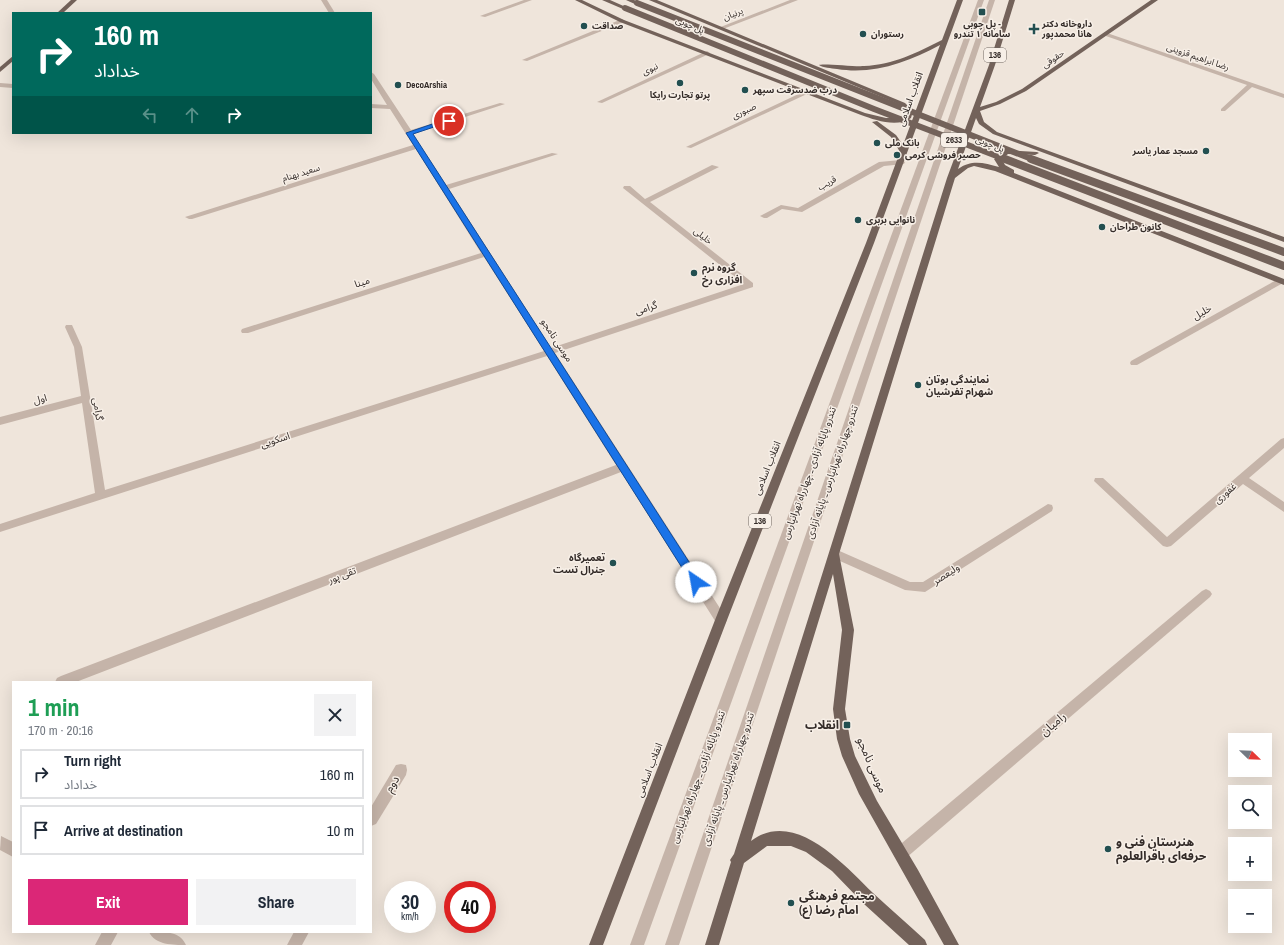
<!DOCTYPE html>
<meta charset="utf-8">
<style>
body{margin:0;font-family:"Archivo Narrow","Noto Sans Arabic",sans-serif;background:#f2f2f3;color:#1f2937;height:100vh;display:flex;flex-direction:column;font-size:15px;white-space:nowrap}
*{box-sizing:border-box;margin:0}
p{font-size:13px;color:#747a83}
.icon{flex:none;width:22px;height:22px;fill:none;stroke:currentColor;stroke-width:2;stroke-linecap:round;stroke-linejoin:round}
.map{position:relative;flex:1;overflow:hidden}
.side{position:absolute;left:12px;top:681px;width:360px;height:252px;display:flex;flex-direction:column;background:#fff;border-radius:0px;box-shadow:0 4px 16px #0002}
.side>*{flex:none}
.hud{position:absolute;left:12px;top:12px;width:360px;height:122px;border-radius:0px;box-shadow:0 4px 16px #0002;background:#00695c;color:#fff;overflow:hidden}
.needle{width:26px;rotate:113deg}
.buttons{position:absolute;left:1228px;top:733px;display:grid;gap:8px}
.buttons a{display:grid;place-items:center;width:44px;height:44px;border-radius:0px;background:#fff;box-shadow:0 4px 16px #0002;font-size:20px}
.speed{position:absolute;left:384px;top:881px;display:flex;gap:8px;font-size:20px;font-weight:700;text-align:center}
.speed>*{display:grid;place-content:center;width:52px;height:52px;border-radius:50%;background:#fff;box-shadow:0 4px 16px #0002;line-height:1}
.speed small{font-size:10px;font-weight:400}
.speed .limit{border:6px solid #d22;background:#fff;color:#111}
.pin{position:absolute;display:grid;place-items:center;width:34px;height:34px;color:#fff;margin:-17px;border:2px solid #fff;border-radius:50%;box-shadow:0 1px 4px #0007}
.me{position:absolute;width:44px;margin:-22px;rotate:327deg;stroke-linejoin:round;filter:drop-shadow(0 0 3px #0008)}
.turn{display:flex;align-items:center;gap:14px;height:84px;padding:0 16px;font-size:18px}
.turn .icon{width:52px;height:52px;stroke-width:2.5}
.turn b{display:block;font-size:28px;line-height:34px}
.lanes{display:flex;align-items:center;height:38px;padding:0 16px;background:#0003;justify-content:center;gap:20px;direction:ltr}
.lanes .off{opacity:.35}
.round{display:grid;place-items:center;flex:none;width:42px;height:42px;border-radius:0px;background:#f2f2f3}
.head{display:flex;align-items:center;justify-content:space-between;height:68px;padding:0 16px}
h1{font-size:24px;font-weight:700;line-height:30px;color:#1e9e55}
.cta{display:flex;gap:8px;margin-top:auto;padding:8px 16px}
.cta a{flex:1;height:46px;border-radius:0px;background:#db2777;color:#fff;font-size:16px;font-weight:700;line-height:46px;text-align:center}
.cta a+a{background:#f2f2f3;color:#1f2937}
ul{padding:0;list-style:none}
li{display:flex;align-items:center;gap:12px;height:50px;margin:0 8px 6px;padding:0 8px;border:2px solid #e0e1e3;border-radius:0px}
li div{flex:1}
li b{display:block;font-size:15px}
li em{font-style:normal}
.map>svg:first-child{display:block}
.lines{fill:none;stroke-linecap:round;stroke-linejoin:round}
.minor{fill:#c5b4a9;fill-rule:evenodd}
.major{fill:#73625a;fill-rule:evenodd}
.major-bridge-far1{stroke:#73625a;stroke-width:6}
.major-bridge{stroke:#73625a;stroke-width:8}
.route{fill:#1a73e8;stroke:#114b97}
.poi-dot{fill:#224f50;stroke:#f7efe7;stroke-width:1.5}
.labels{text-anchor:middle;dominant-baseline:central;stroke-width:3;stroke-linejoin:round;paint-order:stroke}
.far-street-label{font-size:9px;fill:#332b28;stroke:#f7efe7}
.far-poi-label{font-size:9px;font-weight:bold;fill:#332b28;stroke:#f7efe7;text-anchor:start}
.shield{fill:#f7efe7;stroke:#6e6661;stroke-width:1}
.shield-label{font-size:9px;font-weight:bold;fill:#332b28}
.street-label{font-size:10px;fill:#332b28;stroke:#f7efe7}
.poi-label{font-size:10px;font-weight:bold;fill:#332b28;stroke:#f7efe7;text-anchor:start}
.near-street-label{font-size:12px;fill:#332b28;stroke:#f7efe7}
.near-poi-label{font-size:12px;font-weight:bold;fill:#332b28;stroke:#f7efe7;text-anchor:start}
</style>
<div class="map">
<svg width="1284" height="945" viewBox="0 0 1284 945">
<rect width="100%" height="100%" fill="#efe5db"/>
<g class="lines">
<g class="minor">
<path d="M321,0H327L335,13H329Z"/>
<path d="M524,0H532L485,17L480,16Z"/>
<path d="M790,0H798L723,29L718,28Z"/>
<path d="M978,0H984L644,945H630Z"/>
<path d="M989,0H995L679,945H665Z"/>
<path d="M622,19L625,21L624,22L527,61L522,60Z"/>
<path d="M1103,33H1107L1284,94V98L1252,87L1225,111H1221V109L1247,85L1103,35Z"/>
<path d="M707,51L710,53L709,54L602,103L597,102Z"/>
<path d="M371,72L374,74L411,130L500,103L505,104L413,134L446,185L552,153L558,154L449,189L551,348L744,284L623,188L624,186H630L645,199L712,165L719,167L650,202L753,283V287L555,353L725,616L727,620L725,624L721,625L717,624L621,472L76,682H55L57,678L61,676L616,465L547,356L0,532V524L95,493L82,403L0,425V417L81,396L74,347L65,327L66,325H72L82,347L105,490L544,351L484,257L248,333H242L241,331L242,329L481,253L416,149L192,219H189L185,217L413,145L390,109L371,108V104L387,105L371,79Z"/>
<path d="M0,83L13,84V88L0,87Z"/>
<path d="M807,90L809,91V93L691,148L686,147Z"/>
<path d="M901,160L905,162L904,164L884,166L802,212L782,209L767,218H764L760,216L781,205L798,208L879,162Z"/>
<path d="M1280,278L1284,281L1283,283L1137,365H1131L1130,363L1131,361Z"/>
<path d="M1284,438V448L1249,478L1284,502V512L1243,484L1171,546L1167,547L1163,546L1094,481L1095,478H1103L1167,537L1281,439Z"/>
<path d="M1048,504L1052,505L1053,508L1052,511L925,592L905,590L831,557L830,554L831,551L835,549L910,582H923Z"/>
<path d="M1206,589L1210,591L1212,594L1210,597L906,858L901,860L896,858L894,853L896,848L1202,591Z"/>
<path d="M401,764L406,765L407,770L406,775L376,824L371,826V807L396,765Z"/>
<path d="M1,836L13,842V857L0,850Z"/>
<path d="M102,932H118L111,945H95Z"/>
<path d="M149,932C162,932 180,930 186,945C173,945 155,945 149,932Z"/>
<path d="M294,932H309L302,945H287Z"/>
</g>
<g class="major">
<path d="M71,0H77L63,13H57Z"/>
<path d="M575,0H582L624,20L865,113L886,118L905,117L907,111L901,105L649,0H657L905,103L913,111L911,118C897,128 875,120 861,115L620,22Z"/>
<path d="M602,0H610L628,8L623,9Z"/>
<path d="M626,0H634L640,3L637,5Z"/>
<path d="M957,0H963L874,243L727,620L603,945H589L715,620L866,243L900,152L891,137L872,122L877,121L896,135L903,145L940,45C908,62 874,75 837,69C831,68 823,68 819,65C822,63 856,67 864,66C893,65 918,52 942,40Z"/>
<path d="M1009,0H1015L995,65L980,107L996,102L1022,89L1151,0H1158L1026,91L1000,104L980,111L984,122L997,132L1284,237V242L993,134L979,124L976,118L958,169C972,159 984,163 999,167L994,159L1006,150L1037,152L1039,153L1035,155L1008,154L1002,159L1005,165L1014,170V173L1284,279V285L995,171L974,166L968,168L955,178L839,554L854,630L845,709L850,739L855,756L877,801L918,870L959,945H944L859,794L842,756L837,739L833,709L842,630L833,574L751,841C795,808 844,865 873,893C890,909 908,924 925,940L927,945H909L864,904L832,871L806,852L791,846H767L744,863L719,945H705L731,862L730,860L734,854L947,178L989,65Z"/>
<path d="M13,56V61L0,72V67Z"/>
</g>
<g class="major-bridge-far1">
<path d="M637,3L1034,160"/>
<path d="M625,8L874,109L1007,160"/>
</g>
<g class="major-bridge">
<path d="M1005,159L1284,266"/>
<path d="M1031,159L1284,252"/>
</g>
</g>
<path class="route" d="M447,119L452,121L413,134L700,579L701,582L700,585H693L406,133Z"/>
<g class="poi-dot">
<rect x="978" y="8" width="8" height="8" rx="2"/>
<circle cx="584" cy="26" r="4"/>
<path d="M1032 23h4v4h4v4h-4v4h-4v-4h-4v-4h4z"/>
<circle cx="863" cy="34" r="4"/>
<circle cx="680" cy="83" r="4"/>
<circle cx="398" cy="85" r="4"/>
<circle cx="745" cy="90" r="4"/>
<circle cx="877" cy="143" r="4"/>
<circle cx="1206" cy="151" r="4"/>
<circle cx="897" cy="155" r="4"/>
<circle cx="858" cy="220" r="4"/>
<circle cx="1102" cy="227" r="4"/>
<circle cx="694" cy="273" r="4"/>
<circle cx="918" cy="385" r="4"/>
<circle cx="613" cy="563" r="4"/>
<rect x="843" y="721" width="8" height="8" rx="2"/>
<circle cx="1108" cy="849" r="4"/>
<circle cx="791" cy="903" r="4"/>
</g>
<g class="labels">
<g class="far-street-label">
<text transform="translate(733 14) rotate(-21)">پرنیان</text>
<text transform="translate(690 25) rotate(22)">پل چوبی</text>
<text transform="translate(1198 57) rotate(19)">رضا ابراهیم قزوینی</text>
<text transform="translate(1053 59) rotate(-34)">حقوقی</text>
<text transform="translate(650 69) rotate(-25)">نبوی</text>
<text transform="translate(744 111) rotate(-25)">صبوری</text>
<text transform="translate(990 144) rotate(21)">پل چوبی</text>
<text transform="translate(301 173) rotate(-17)">سعید بهنام</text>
<text transform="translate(827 183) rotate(-29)">قریب</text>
<text transform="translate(703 236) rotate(38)">خلیلی</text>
</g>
<g class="far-poi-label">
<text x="982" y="24" text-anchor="middle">پل چوبی -<tspan x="982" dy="10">سامانه ۱ تندرو</tspan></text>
<text x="1042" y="24">داروخانه دکتر<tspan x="1042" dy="10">هانا محمدپور</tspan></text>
<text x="592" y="26">صداقت</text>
<text x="871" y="34">رستوران</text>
<text x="406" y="85">DecoArshia</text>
<text x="753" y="90">درب ضدسرقت سپهر</text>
<text x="680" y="95" text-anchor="middle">پرتو تجارت رایکا</text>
<text x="885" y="143">بانک ملی</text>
<text x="1198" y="151" text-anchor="end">مسجد عمار یاسر</text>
<text x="905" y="155">حصیر فروشی کرمی</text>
<text x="866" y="220">نانوایی بربری</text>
<text x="1110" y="227">کانون طراحان</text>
</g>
<g class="shield">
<rect x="984" y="48" width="22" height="14" rx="3"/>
<rect x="941" y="133" width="26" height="14" rx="3"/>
<rect x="749" y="514" width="22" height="14" rx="3"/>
</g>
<g class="shield-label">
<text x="995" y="55">136</text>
<text x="954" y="140">2633</text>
<text x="760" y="521">136</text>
</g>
<g class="street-label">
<text transform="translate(910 99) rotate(-70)">انقلاب اسلامی</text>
<text transform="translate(362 282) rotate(-18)">مینا</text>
<text transform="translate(646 308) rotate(-18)">گرامی</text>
<text transform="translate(1202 312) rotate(-29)">خلیل</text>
<text transform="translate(557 340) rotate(57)">موسی نامجو</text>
<text transform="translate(40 399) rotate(-15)">اول</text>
<text transform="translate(98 409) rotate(81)">گرامی</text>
<text transform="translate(275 440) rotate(-18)">اسکویی</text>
<text transform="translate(767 468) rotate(-68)">انقلاب اسلامی</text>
<text transform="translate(832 472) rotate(-71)">تندرو چهارراه تهرانپارس ـ پایانه آزادی</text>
<text transform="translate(809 473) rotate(-70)">تندرو پایانه آزادی ـ چهارراه تهرانپارس</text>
<text transform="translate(1225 493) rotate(-41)">غفوری</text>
<text transform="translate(946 574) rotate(-33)">ولیعصر</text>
<text transform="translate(342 575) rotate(-21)">تقی پور</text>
<text transform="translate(649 770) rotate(-69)">انقلاب اسلامی</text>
<text transform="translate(698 777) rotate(-70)">تندرو پایانه آزادی ـ چهارراه تهرانپارس</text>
<text transform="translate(728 779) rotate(-71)">تندرو چهارراه تهرانپارس ـ پایانه آزادی</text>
</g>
<g class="poi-label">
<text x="702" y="267">گروه نرم<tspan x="702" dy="12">افزاری رخ</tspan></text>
<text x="926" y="379">نمایندگی بوتان<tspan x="926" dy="12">شهرام تفرشیان</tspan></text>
<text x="605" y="557" text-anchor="end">تعمیرگاه<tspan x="605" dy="12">جنرال تست</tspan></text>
</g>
<g class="near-street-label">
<text transform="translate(1053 724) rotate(-40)">رامیان</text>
<text transform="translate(872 765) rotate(67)">موسی نامجو</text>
<text transform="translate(392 784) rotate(-58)">دوم</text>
</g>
<g class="near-poi-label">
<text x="839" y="725" text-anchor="end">انقلاب</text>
<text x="1116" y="842">هنرستان فنی و<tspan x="1116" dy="14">حرفه‌ای باقرالعلوم</tspan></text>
<text x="799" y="896">مجتمع فرهنگی<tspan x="799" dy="14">امام رضا (ع)</tspan></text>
</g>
</g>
</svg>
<div class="buttons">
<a><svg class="needle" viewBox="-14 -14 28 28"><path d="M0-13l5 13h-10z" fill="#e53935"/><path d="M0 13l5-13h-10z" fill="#747a83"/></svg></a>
<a><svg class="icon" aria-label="search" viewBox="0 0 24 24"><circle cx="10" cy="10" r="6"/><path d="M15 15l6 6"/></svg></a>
<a>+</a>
<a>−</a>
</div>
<div class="speed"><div>30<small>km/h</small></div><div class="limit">40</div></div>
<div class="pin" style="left:449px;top:121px;background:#d93025"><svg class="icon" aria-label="arrive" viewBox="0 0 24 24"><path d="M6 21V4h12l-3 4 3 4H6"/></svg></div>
<svg class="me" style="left:696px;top:582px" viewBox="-20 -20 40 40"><circle r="19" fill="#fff"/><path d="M0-13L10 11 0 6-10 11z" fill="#1a73e8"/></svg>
<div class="hud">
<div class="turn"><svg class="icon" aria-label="right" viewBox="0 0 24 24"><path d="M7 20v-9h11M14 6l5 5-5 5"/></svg><div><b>160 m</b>خداداد</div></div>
<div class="lanes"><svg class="icon off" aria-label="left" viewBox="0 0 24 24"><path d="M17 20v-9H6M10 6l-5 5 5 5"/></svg><svg class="icon off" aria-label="ahead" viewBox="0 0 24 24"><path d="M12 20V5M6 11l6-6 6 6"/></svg><svg class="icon" aria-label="right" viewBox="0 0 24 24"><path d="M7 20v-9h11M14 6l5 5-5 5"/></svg></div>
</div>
<section class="side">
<div class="head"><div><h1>1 min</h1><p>170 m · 20:16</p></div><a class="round"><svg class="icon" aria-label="close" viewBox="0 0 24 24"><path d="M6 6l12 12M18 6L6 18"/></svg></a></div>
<ul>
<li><svg class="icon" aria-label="right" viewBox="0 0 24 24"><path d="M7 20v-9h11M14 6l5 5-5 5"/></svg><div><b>Turn right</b><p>خداداد</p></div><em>160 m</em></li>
<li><svg class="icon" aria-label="arrive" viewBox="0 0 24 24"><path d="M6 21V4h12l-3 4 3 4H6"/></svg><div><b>Arrive at destination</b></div><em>10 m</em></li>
</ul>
<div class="cta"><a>Exit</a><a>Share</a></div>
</section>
</div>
